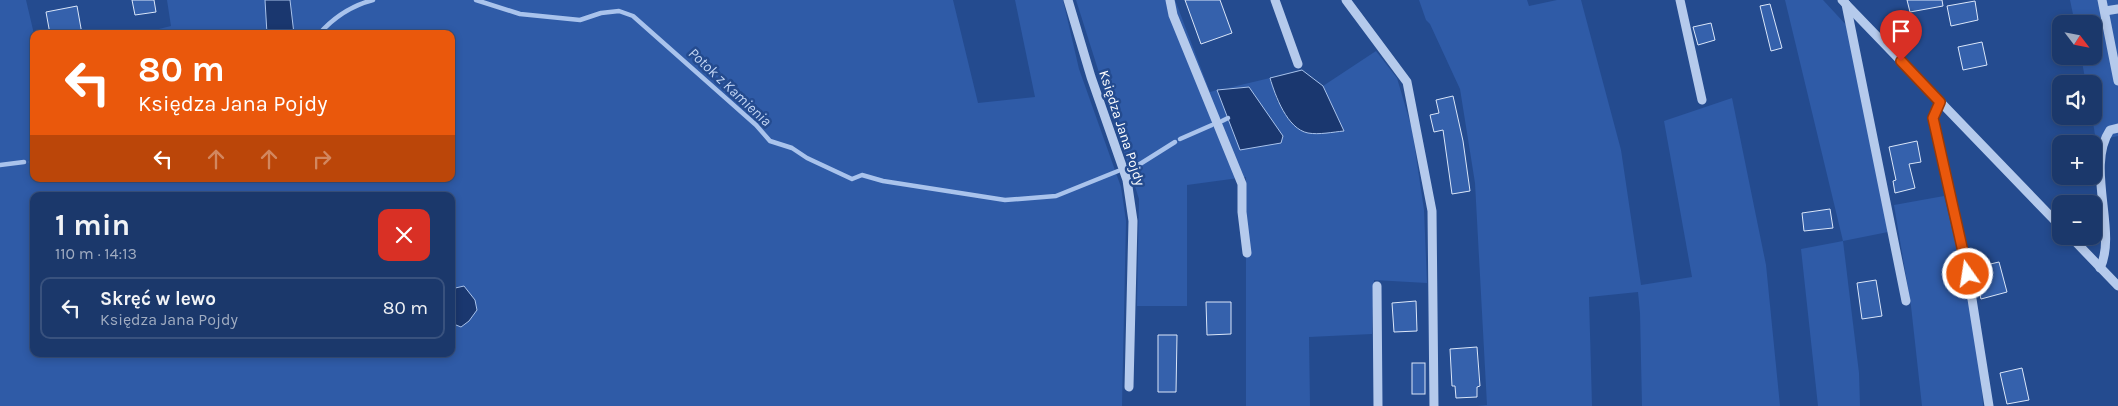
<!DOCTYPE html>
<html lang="pl">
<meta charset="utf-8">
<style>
body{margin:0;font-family:Karla,sans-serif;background:#284373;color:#f1f3f6;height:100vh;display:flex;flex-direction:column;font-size:19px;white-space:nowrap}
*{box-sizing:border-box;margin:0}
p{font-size:16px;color:#a0acc1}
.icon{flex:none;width:28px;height:28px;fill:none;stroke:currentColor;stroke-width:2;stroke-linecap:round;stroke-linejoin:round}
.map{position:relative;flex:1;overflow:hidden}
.panel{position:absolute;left:30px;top:192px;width:425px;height:165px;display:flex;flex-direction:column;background:#1b386b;border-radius:10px;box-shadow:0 2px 8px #0003,0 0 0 1px #39527e}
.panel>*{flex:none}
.banner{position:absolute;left:30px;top:30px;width:425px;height:152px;border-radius:10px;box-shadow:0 2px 8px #0003,0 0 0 1px #39527e;background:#ea580c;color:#fff;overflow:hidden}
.needle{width:32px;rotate:122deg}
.fabs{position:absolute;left:2052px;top:15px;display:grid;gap:10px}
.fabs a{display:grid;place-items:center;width:50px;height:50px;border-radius:10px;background:#1b386b;box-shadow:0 2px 8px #0003,0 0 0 1px #39527e;font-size:25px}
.pin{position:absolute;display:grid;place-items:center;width:42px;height:42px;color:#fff;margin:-51px -21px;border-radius:50% 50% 50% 0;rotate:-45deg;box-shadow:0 0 5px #0007}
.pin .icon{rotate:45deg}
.me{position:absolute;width:55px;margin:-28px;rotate:347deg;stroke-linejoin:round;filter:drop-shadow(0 0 4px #0008)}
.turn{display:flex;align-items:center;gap:18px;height:105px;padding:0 25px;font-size:22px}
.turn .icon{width:65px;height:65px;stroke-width:2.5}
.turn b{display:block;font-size:35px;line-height:42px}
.lanes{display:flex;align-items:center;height:48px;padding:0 25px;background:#0003;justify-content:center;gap:25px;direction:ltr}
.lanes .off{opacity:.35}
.round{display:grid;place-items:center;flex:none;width:52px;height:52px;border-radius:10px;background:#284373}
.headline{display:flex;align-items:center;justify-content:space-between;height:85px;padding:0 25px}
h1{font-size:30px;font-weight:700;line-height:38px}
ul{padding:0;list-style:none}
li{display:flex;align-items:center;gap:15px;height:62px;margin:0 10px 8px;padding:0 15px;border:2px solid #39527e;border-radius:10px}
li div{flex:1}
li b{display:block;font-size:19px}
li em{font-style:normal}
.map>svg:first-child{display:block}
.green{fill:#2f5ba7;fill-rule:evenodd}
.water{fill:#1a376f;stroke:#a9c3ec}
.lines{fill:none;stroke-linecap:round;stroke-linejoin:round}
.stream{stroke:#a9c3ec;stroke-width:4.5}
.building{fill:#3561ac;stroke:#dae6f9}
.minor{stroke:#b5caec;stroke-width:9}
.route-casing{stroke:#983908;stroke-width:12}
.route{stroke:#ea580c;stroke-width:9}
.labels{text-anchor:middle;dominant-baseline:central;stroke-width:5;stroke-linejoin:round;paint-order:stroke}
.street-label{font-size:14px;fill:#fff;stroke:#244b8f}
.water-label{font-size:15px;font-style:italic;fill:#c1d4f3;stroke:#244b8f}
</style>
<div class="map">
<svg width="2118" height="406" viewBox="0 0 2118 406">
<rect width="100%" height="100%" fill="#244b8f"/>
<g class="green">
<path d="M0,0H26L34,34V179H451V34H138L171,26L167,0H953L978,103L1035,97L1015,0H1063L1079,69L1121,187L1126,221L1122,406H0ZM34,196H451V354H34Z"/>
<path d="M1076,0H1175L1210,92L1217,90L1240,150L1249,87L1228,88L1270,78L1277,101L1308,133L1343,131L1323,86L1376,51L1397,78L1412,129L1424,210L1427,283L1374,280L1372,334L1309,337L1310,406H1246V177L1187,185V306H1137L1139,199Z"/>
<path d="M1419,0H1527L1529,6L1557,0H1581L1621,150L1641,285L1692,277L1664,121L1732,98L1766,265L1780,406H1642L1640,313L1638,292L1589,297L1592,406H1477L1487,405L1475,183L1460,89L1430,24L1426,20Z"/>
<path d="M1785,0H1823L1848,27L1888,232L1843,241L1859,373L1860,406H1818L1801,249L1843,241Z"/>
<path d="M2070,0H2118V136L2096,141L2092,116H2094V84H2086L2081,56H2094V24H2075Z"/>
<path d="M1944,196L1978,335L1983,406H1922L1911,306L1894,205Z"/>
</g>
<g class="water">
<path d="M265,0H290L294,34H267Z"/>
<path d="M1302,70L1323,86L1344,131C1333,132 1319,135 1308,133C1287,129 1275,95 1270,78Z"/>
<path d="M1249,87L1283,136L1281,143L1240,150L1217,90Z"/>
<path d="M464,286L475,300L477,310L469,321L461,327L451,323V289Z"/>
</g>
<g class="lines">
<g class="stream">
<path d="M476,0L520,14L580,20L601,13L619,11L633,16L756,125L770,141L792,148L807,158L852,179L862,175L883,181L1005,200L1056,196L1118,171"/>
<path d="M319,34C334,17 350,6 373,0"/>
<path d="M1222,121L1228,118"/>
<path d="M1180,139L1212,125"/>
<path d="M31,162H34"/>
<path d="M0,165L24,162"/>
<path d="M1127,168L1140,164L1175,142"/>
</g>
</g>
<g class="building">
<path d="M132,0H154L156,12L135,15Z"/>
<path d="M1185,0H1220L1232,33L1201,44Z"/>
<path d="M1907,0H1942L1943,6L1910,12Z"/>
<path d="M1975,1L1978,20L1951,26L1947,6Z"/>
<path d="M1770,4L1782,48L1771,51L1760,6Z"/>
<path d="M77,6L82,34H50L46,12Z"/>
<path d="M1711,23L1715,40L1698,45L1693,27Z"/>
<path d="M1982,42L1987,65L1963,70L1958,47Z"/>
<path d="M1453,96L1463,141L1470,191L1452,194L1443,130L1434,132L1430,115L1439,113L1436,100Z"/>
<path d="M1917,141L1921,162L1909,164L1915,188L1895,193L1893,181L1896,180L1889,147Z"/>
<path d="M1830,209L1833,228L1804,231L1802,213Z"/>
<path d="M1999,262L2007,292L1981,299L1973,268Z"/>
<path d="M1876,280L1882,316L1862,319L1857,283Z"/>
<path d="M1416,301L1417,331L1394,332L1392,303Z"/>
<path d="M1206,302H1231V334L1207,335Z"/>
<path d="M1158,335H1177L1176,392H1158Z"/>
<path d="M1477,347L1480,386L1477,387V397L1456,398L1455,386H1452L1450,349Z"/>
<rect x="1412" y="363" width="13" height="31"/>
<path d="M2022,368L2029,400L2007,404L2000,373Z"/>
</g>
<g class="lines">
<g class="minor">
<path d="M1068,0L1091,77L1127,180L1133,221L1129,387"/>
<path d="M1170,0L1173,15L1242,184V212L1247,253"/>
<path d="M1275,0L1298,64"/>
<path d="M1346,0L1407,82L1432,211L1434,406"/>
<path d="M1680,0L1702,100"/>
<path d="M1842,0L2061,227"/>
<path d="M2102,0L2118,81"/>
<path d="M1846,4L1906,301"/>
<path d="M2105,11L2118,9"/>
<path d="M1940,101L1933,118L1968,274L1989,406"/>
<path d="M2070,236L2118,286"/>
<path d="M2100,268C2118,232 2085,167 2110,130L2118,128"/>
<path d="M1377,286L1378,406"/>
</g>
</g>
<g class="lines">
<defs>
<path id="route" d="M1901,61L1940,102L1933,118L1968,274"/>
</defs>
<use href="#route" class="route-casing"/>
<use href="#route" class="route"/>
</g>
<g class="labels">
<g class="street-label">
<text transform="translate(1122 128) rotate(72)">Księdza Jana Pojdy</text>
</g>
<g class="water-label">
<text transform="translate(730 87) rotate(43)">Potok z Kamienia</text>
</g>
</g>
</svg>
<div class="fabs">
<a><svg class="needle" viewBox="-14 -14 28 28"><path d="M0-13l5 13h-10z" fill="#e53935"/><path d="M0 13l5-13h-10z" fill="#a0acc1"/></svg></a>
<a><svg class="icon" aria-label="sound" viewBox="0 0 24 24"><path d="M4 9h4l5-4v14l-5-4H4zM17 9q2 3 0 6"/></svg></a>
<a>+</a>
<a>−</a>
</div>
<div class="pin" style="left:1901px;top:61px;background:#d93025"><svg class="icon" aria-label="arrive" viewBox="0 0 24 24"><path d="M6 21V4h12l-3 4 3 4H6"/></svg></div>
<svg class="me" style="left:1968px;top:274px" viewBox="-20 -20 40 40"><circle r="17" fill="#ea580c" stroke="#fff" stroke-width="3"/><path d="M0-11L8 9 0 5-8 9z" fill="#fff"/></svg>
<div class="banner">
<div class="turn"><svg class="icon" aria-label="left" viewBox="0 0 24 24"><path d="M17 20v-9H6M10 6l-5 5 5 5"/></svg><div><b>80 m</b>Księdza Jana Pojdy</div></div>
<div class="lanes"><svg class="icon" aria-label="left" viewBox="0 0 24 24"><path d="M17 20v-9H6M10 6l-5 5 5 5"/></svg><svg class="icon off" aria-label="ahead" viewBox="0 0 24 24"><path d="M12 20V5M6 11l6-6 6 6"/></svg><svg class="icon off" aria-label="ahead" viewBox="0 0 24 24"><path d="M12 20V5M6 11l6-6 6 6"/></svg><svg class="icon off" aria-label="right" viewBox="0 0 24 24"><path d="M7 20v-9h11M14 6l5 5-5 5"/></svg></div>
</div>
<section class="panel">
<div class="headline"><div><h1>1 min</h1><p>110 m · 14:13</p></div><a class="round" style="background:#d93025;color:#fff"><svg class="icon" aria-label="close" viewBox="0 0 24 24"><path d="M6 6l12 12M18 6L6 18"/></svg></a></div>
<ul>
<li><svg class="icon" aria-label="left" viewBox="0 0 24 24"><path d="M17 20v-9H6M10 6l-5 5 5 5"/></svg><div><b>Skręć w lewo</b><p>Księdza Jana Pojdy</p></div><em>80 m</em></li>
</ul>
</section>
</div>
